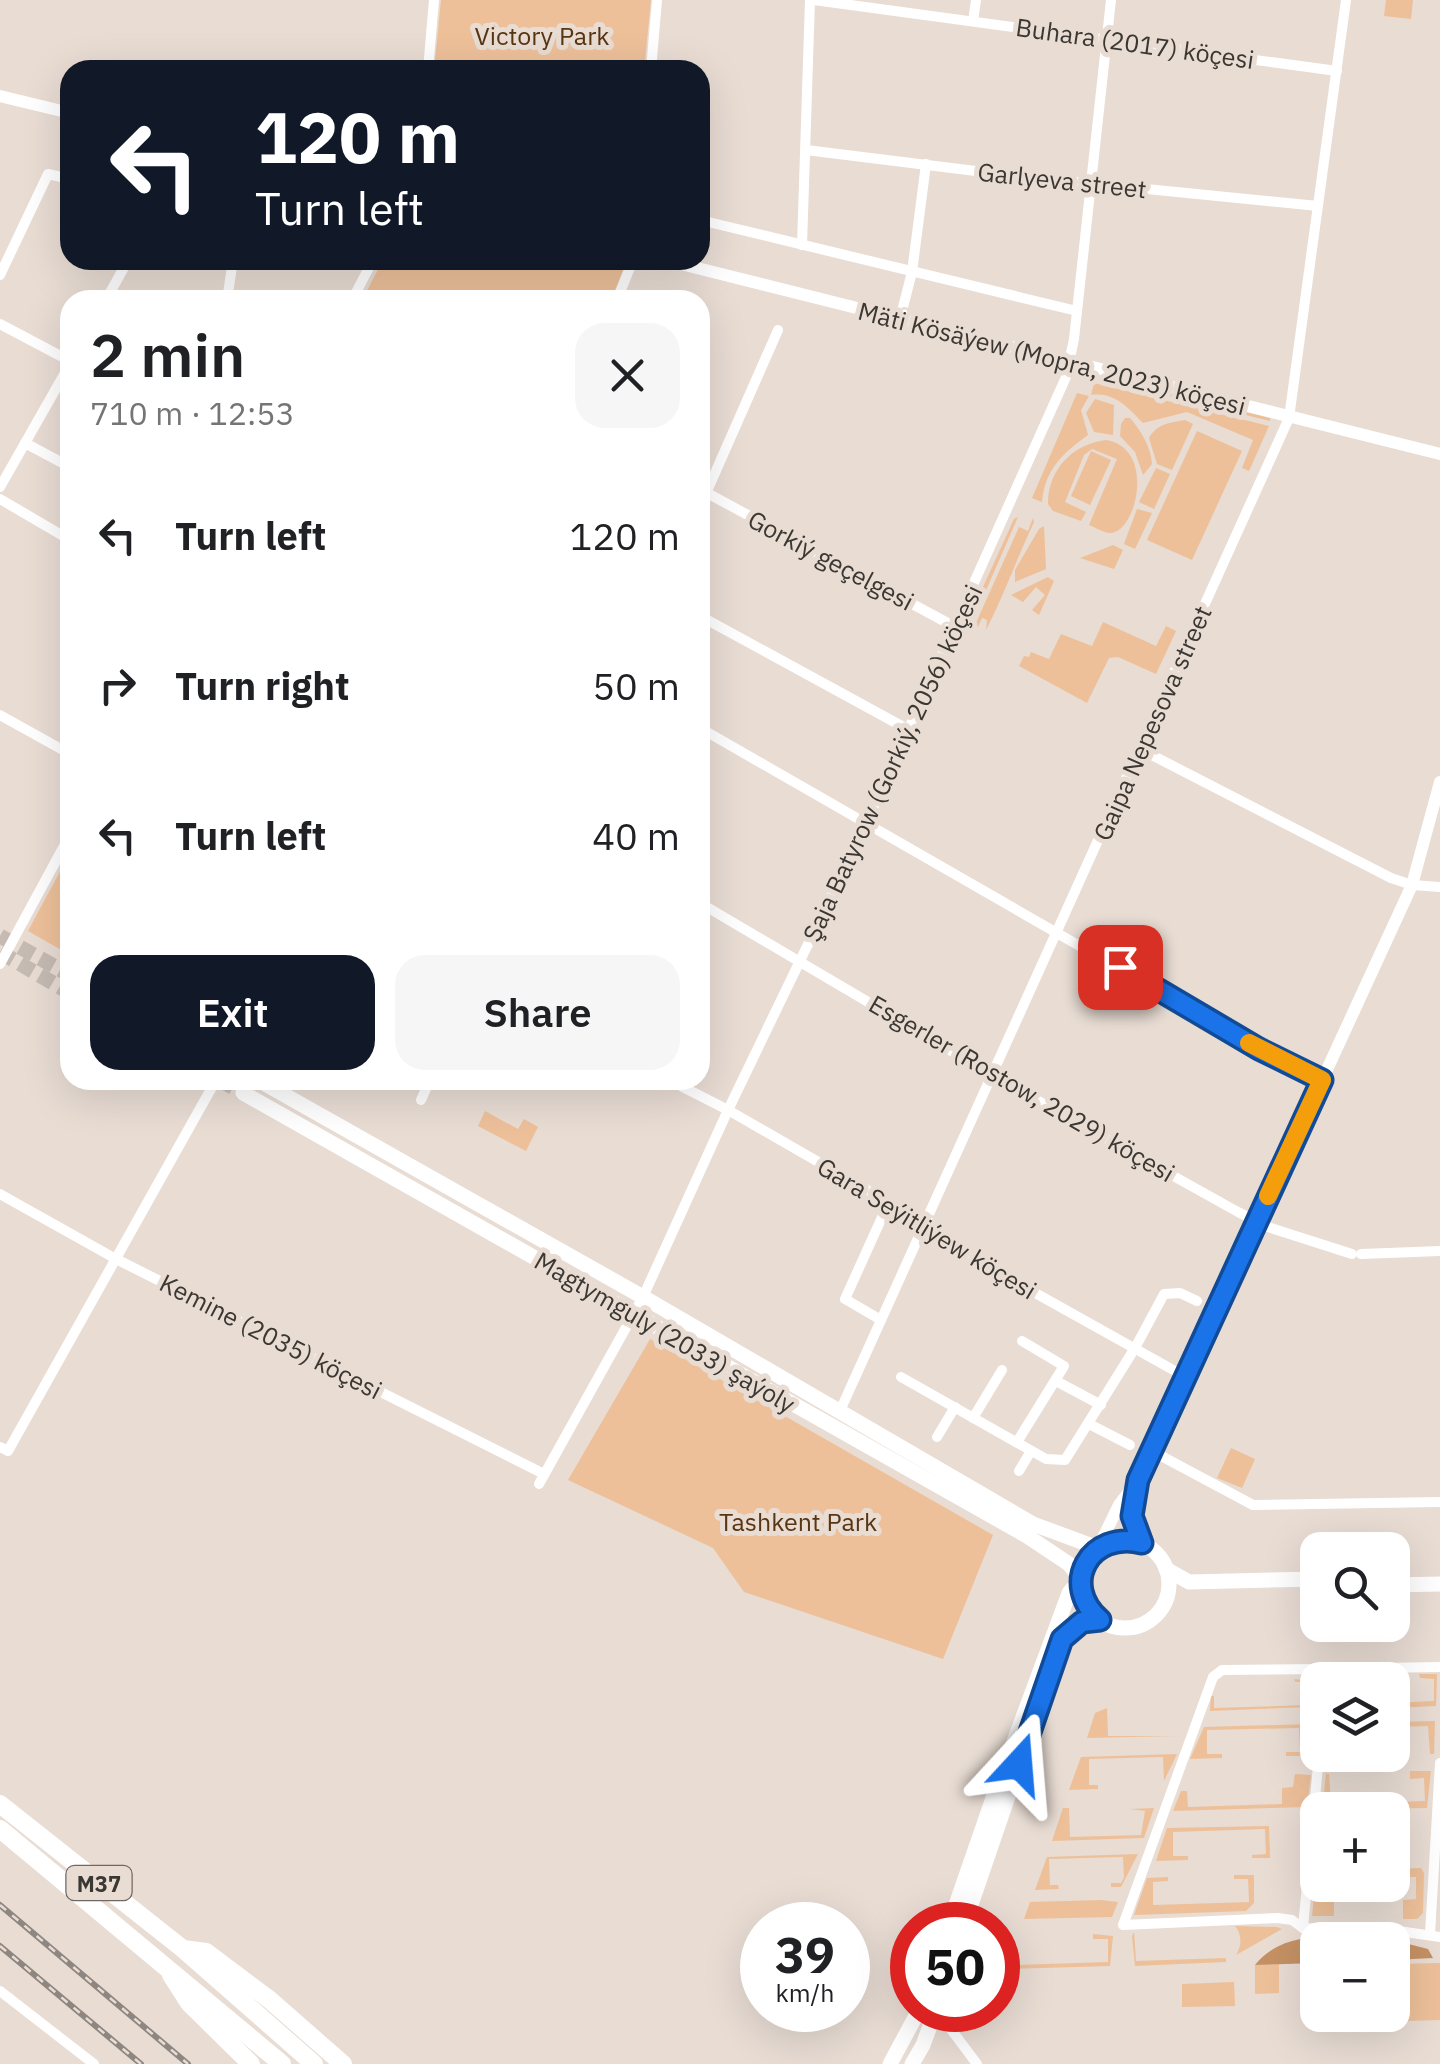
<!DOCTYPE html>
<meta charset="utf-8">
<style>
body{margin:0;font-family:"IBM Plex Sans",sans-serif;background:#f6f6f6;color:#202124;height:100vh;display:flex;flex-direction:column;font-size:38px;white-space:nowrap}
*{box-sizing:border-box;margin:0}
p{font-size:32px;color:#757577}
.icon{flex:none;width:55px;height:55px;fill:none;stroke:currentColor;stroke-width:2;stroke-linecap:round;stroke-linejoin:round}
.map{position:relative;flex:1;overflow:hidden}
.panel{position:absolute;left:60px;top:290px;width:650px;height:800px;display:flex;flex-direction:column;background:#fff;border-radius:30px;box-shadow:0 10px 40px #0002}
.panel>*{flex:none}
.top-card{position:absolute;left:60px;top:60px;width:650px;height:210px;border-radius:30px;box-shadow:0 10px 40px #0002;background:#111827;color:#fff;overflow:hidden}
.buttons{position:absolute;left:1300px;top:1532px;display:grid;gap:20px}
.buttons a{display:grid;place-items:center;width:110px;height:110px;border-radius:20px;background:#fff;box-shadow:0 10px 40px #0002;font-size:50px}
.speed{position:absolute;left:740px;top:1902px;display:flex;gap:20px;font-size:50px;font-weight:700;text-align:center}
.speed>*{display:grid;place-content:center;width:130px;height:130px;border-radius:50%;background:#fff;box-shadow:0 10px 40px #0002;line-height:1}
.speed small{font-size:25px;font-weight:400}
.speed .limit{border:15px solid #d22;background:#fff;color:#111}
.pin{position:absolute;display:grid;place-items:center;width:85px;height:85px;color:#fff;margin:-42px;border-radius:20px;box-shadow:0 5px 15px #0006}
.me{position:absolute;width:110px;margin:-55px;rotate:19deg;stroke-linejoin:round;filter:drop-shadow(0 0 8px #0008)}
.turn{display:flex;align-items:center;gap:35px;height:210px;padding:0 30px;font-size:45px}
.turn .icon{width:130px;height:130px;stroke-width:2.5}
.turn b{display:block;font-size:70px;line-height:85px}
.round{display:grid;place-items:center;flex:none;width:105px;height:105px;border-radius:30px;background:#f6f6f6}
.head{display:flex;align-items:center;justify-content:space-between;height:170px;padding:0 30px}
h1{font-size:60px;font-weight:600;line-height:75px}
.button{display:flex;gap:20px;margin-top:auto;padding:20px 30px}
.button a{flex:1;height:115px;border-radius:30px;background:#111827;color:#fff;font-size:40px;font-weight:600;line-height:115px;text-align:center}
.button a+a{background:#f6f6f6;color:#202124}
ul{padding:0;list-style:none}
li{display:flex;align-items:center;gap:30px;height:150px;padding:0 30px}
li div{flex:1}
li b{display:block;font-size:38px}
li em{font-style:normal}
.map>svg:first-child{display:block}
.green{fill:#edc09a}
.forest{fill:#c59164}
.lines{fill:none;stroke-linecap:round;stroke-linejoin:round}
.secondary-tunnel{stroke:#c5bbb3;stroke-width:15;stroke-dasharray:15 8;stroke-linecap:butt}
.minor{stroke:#fff;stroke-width:10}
.tertiary{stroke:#fff;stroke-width:12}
.secondary{stroke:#fff;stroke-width:15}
.trunk{stroke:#fff;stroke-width:18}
.rail-casing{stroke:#8e8680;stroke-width:6}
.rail{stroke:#e8dcd3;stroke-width:2.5;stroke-dasharray:8;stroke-linecap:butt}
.route-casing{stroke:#114b97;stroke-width:25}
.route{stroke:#1a73e8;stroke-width:18}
.slow{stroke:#f59e0b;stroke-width:18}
.labels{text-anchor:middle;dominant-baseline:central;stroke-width:10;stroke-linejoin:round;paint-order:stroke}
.shield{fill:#e8dcd3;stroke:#6f6863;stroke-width:2.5}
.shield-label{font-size:22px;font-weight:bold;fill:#3b3733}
.park-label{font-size:25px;fill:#593512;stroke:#e8dcd3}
.street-label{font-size:25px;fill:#3b3733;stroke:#e8dcd3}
</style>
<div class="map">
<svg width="1440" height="2064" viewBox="0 0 1440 2064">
<rect width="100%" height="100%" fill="#e8dcd3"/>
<g class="green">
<path d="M441,0H651L644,70H434Z"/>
<path d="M1386,0H1413L1411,19L1384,16Z"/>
<path d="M383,260H627L611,300H362Z"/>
<path d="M1087,373L1270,418V421L1086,376Z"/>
<path d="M1094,383L1269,426L1249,471L1242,468L1253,440L1187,412L1143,423C1127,407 1115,392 1091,395Z"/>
<path d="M1077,393L1089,396L1081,410L1088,435C1063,453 1045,469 1042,502L1032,498Z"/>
<path d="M1095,399L1114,405L1113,435L1094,432L1086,413Z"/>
<path d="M1125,418H1130C1141,431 1151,447 1152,464L1143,475L1135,452L1120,436L1121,424Z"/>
<path d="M1185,420L1193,424L1172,470L1157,464L1149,438C1158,423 1169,423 1185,420Z"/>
<path d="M1197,431L1242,451L1192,560L1147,540Z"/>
<path d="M1106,440C1156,448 1137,531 1111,533C1105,534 1095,527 1089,525L1117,459L1092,449L1084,455L1065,502L1086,512L1081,521L1053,511L1048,504C1048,469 1073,444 1106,440Z"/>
<path d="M1091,451L1111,460L1090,505L1071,496Z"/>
<path d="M1156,468L1170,474L1154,509L1139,502Z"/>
<path d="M1137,509L1152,513L1135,549L1124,544Z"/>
<path d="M1018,517L970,627H969L967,622L1014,519Z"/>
<path d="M1033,518L1034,522C1017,558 1004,595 986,630L987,620L982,618L978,627L975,625L1019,527L1028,531Z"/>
<path d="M1044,526L1046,569L1015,582V570L1039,529Z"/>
<path d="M1113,545L1123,550L1114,569L1080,558Z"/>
<path d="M1048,577L1054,581L1039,615L1032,610L1045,595L1036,587L1023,602L1011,595Z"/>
<path d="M1103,622L1156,646L1166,626L1176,631L1156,674L1118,657L1109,658L1087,703L1019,666L1024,656L1029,657L1031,652L1049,659L1061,634L1092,646Z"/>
<path d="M70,853V955L28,931Z"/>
<path d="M485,1111L518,1129L524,1119L538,1127L526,1151L478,1126Z"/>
<path d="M650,1339L993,1535L943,1659L744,1592L713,1548L568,1480Z"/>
<path d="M1231,1448L1255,1459L1242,1488L1217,1478Z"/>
<path d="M1419,1674H1437L1436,1706L1393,1708V1703L1434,1701V1679L1420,1678Z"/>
<path d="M1294,1679L1311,1681L1310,1707L1210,1711L1211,1696H1214V1708L1309,1705L1308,1682H1295Z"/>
<path d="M1107,1708L1108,1736H1179L1087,1738L1095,1713Z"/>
<path d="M1435,1721L1434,1754H1430L1428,1726L1393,1727V1722Z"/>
<path d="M1312,1724L1311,1756H1286V1752H1300L1299,1728L1207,1730V1754H1222V1758L1190,1759L1204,1727Z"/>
<path d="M1177,1754L1164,1781L1163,1757L1089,1759V1785H1098V1789L1069,1790L1081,1757Z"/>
<path d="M1410,1771H1431L1427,1808L1322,1810L1326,1774H1329L1331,1804L1425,1801L1424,1778L1410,1779Z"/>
<path d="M1295,1774L1311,1775L1307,1807L1173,1811L1181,1791H1187L1188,1807L1282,1804V1788L1293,1787Z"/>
<path d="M1063,1808H1069L1070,1837L1141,1835L1145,1811L1130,1809L1154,1808L1144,1838L1052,1841Z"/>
<path d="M1269,1826L1270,1858H1252V1855L1266,1854L1265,1829L1173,1832V1856H1188V1860L1156,1861L1167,1828Z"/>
<path d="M1138,1854L1121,1887H1111V1883H1121L1124,1878L1123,1857L1049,1859L1050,1885H1058L1059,1889L1035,1890L1047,1857Z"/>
<path d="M1421,1868L1424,1873L1423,1913L1417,1919H1403V1900L1416,1899V1877H1393V1869Z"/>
<path d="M1317,1871L1320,1902H1334V1916H1312Z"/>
<path d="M1234,1875H1254V1903L1246,1911L1134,1915L1147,1878L1168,1877V1881L1153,1882V1905L1249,1902L1248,1879H1234Z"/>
<path d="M1101,1900L1118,1902L1112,1917L1024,1919L1030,1902Z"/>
<path d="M1235,1926L1277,1927L1282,1929L1236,1955C1242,1946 1242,1934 1235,1926Z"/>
<path d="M1134,1932L1136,1961L1226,1958V1962L1135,1966L1132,1936Z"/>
<path d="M1093,1934L1113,1936L1110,1966L1011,1969L1009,1948L1015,1940L1013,1965L1108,1962V1939H1093Z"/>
<path d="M1440,1963V2020L1344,2023V2015H1392L1393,1964Z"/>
<path d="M1279,1964V1993L1255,1994V1965Z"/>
<path d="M1234,1982L1235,2006L1182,2007V1984Z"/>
</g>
<path class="forest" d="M1381,1937L1428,1949L1433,1958L1393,1960L1392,1940H1318L1317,1963L1255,1965C1284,1928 1339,1937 1381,1937Z"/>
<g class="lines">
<g class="secondary-tunnel">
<path d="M0,936L70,975"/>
<path d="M0,952L70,993"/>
<path d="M220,1080L243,1093"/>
</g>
<g class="minor">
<path d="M814,0L1337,71"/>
<path d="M973,21L976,0"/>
<path d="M428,70L434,0"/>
<path d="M651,70L657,0"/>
<path d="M806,150L1016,176L1318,206"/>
<path d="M700,220L1077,311"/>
<path d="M802,245L810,0"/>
<path d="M0,275L48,174L70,179"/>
<path d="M106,300L128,260"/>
<path d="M227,300L233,260"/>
<path d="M352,300L373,260"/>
<path d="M617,300L633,260"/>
<path d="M900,319L912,272L926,164"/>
<path d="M0,324L70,361"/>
<path d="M25,443L70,467"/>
<path d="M0,487L70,364"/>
<path d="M707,493L955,627"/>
<path d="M0,499L70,540"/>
<path d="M700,507L778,330"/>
<path d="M700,616L909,730"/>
<path d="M0,715L70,754"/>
<path d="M700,728L1259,1049L1322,1080"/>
<path d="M1140,749L1391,878L1412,885L1440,887"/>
<path d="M700,903L992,1075L1238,1212L1268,1227L1352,1254"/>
<path d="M0,964L70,835"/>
<path d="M669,1080L728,1110L926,1224L994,1270L1184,1376"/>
<path d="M421,1100L430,1080"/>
<path d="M0,1194L116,1259L544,1474"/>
<path d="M1361,1254L1440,1251"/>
<path d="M881,1320L845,1299L888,1204"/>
<path d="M901,1377L1046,1459L1065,1460L1135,1348L1164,1294L1180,1293L1197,1301"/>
<path d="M1056,1381L1101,1405"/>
<path d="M839,1413L1289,418L1346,0"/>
<path d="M973,1418L1002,1370"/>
<path d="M1089,1424L1130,1445"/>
<path d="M937,1437L955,1407"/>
<path d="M1017,1442L1064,1366L1022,1341"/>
<path d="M0,1447L8,1451L216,1080"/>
<path d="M1150,1450L1253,1505L1440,1502"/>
<path d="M1019,1471L1031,1451"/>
<path d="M539,1484L643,1297L728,1110L867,822L1066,377L1074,339L1111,0"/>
<path d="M1322,1680L1323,1669L1440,1667"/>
<path d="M1303,1928L1292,1920L1278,1918L1123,1925L1213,1677L1222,1670L1323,1669"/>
<path d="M1303,1928L1319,1755"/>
<path d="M1303,1928L1392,1930L1440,1937"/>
<path d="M1430,1934L1440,1763"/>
<path d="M0,1991L94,2064"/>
<path d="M923,2010L947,2024L977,2064"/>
</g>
<g class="tertiary">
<path d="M0,96L70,113"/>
<path d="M665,260L1440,454"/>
<path d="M1136,1487L1133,1517L1142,1543"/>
<path d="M1098,1548L1119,1505L1138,1480L1412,885L1440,782"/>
</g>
<g class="secondary">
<path d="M258,1080L643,1297L1033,1524L1098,1548"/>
<path d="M243,1093L1027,1536L1069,1564L1081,1579L1069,1593L993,1798L949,1925"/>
<circle cx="1125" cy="1584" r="44"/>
<path d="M1166,1569L1189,1582L1318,1579"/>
<path d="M1392,1585L1440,1584"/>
<path d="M964,1925L1062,1639L1082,1623L1100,1620"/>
<path d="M890,2064L919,2010"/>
<path d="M912,2064L923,2045L936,2010"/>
</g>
<g class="trunk">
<path d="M0,1804L183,1949L314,2064"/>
<path d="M0,1829L282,2064"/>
<path d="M183,1949L206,1952L270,2000L343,2064"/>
<path d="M171,1975L189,2003L251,2064"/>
</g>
<defs>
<g id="rail">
<path d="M0,1905L188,2064"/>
<path d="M0,1946L141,2064"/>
</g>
</defs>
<use href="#rail" class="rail-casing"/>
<use href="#rail" class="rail"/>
</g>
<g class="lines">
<defs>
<path id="route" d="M1019,1764L1062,1639L1082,1622L1100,1620C1059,1584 1090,1530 1142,1543L1132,1516L1138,1480L1322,1080L1259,1049L1120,967"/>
</defs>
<use href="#route" class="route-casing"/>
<use href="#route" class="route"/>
<path class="slow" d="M1249,1043L1322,1080L1268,1196"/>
</g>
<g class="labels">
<rect class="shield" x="66.5" y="1866" width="65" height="34" rx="8"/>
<g class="shield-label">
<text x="99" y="1883">M37</text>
</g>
<g class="park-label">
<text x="542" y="35">Victory Park</text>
<text x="798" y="1521">Tashkent Park</text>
</g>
<g class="street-label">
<text transform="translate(1135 43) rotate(8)">Buhara (2017) köçesi</text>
<text transform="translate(1062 180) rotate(6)">Garlyeva street</text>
<text transform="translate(1052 358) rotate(14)">Mäti Kösäýew (Mopra, 2023) köçesi</text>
<text transform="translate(831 560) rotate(28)">Gorkiý geçelgesi</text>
<text transform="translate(1152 723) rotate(-66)">Gaipa Nepesova street</text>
<text transform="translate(892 763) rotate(-65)">Şaja Batyrow (Gorkiý, 2056) köçesi</text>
<text transform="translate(1022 1088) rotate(30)">Esgerler (Rostow, 2029) köçesi</text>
<text transform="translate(927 1228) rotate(31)">Gara Seýitliýew köçesi</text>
<text transform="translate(665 1332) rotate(30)">Magtymguly (2033) şaýoly</text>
<text transform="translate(271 1336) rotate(27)">Kemine (2035) köçesi</text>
</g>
</g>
</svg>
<div class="buttons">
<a><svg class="icon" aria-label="search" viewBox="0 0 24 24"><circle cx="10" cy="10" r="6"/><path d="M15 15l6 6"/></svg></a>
<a><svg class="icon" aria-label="layers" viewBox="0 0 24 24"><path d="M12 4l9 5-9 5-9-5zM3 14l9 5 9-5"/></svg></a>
<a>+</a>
<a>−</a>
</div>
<div class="speed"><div>39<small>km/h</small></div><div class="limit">50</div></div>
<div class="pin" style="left:1120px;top:967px;background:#d93025"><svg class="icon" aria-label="arrive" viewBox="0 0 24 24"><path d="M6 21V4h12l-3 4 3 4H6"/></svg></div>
<svg class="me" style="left:1019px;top:1764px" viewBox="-20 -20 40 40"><path d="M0-17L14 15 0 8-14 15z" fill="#1a73e8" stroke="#fff" stroke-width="4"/></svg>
<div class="top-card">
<div class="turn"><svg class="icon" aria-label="left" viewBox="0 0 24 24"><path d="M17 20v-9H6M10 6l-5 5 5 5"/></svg><div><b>120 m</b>Turn left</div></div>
</div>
<section class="panel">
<div class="head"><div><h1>2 min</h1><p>710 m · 12:53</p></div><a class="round"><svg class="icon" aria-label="close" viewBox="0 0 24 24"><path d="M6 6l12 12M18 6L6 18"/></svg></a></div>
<ul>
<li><svg class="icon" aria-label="left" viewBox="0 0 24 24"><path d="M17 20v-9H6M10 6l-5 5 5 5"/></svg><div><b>Turn left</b></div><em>120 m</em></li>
<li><svg class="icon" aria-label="right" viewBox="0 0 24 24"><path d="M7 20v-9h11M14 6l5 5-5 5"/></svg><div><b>Turn right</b></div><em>50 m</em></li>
<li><svg class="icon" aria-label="left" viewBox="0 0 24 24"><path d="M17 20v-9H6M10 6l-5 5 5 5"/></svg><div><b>Turn left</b></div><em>40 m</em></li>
</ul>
<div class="button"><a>Exit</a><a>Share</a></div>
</section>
</div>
